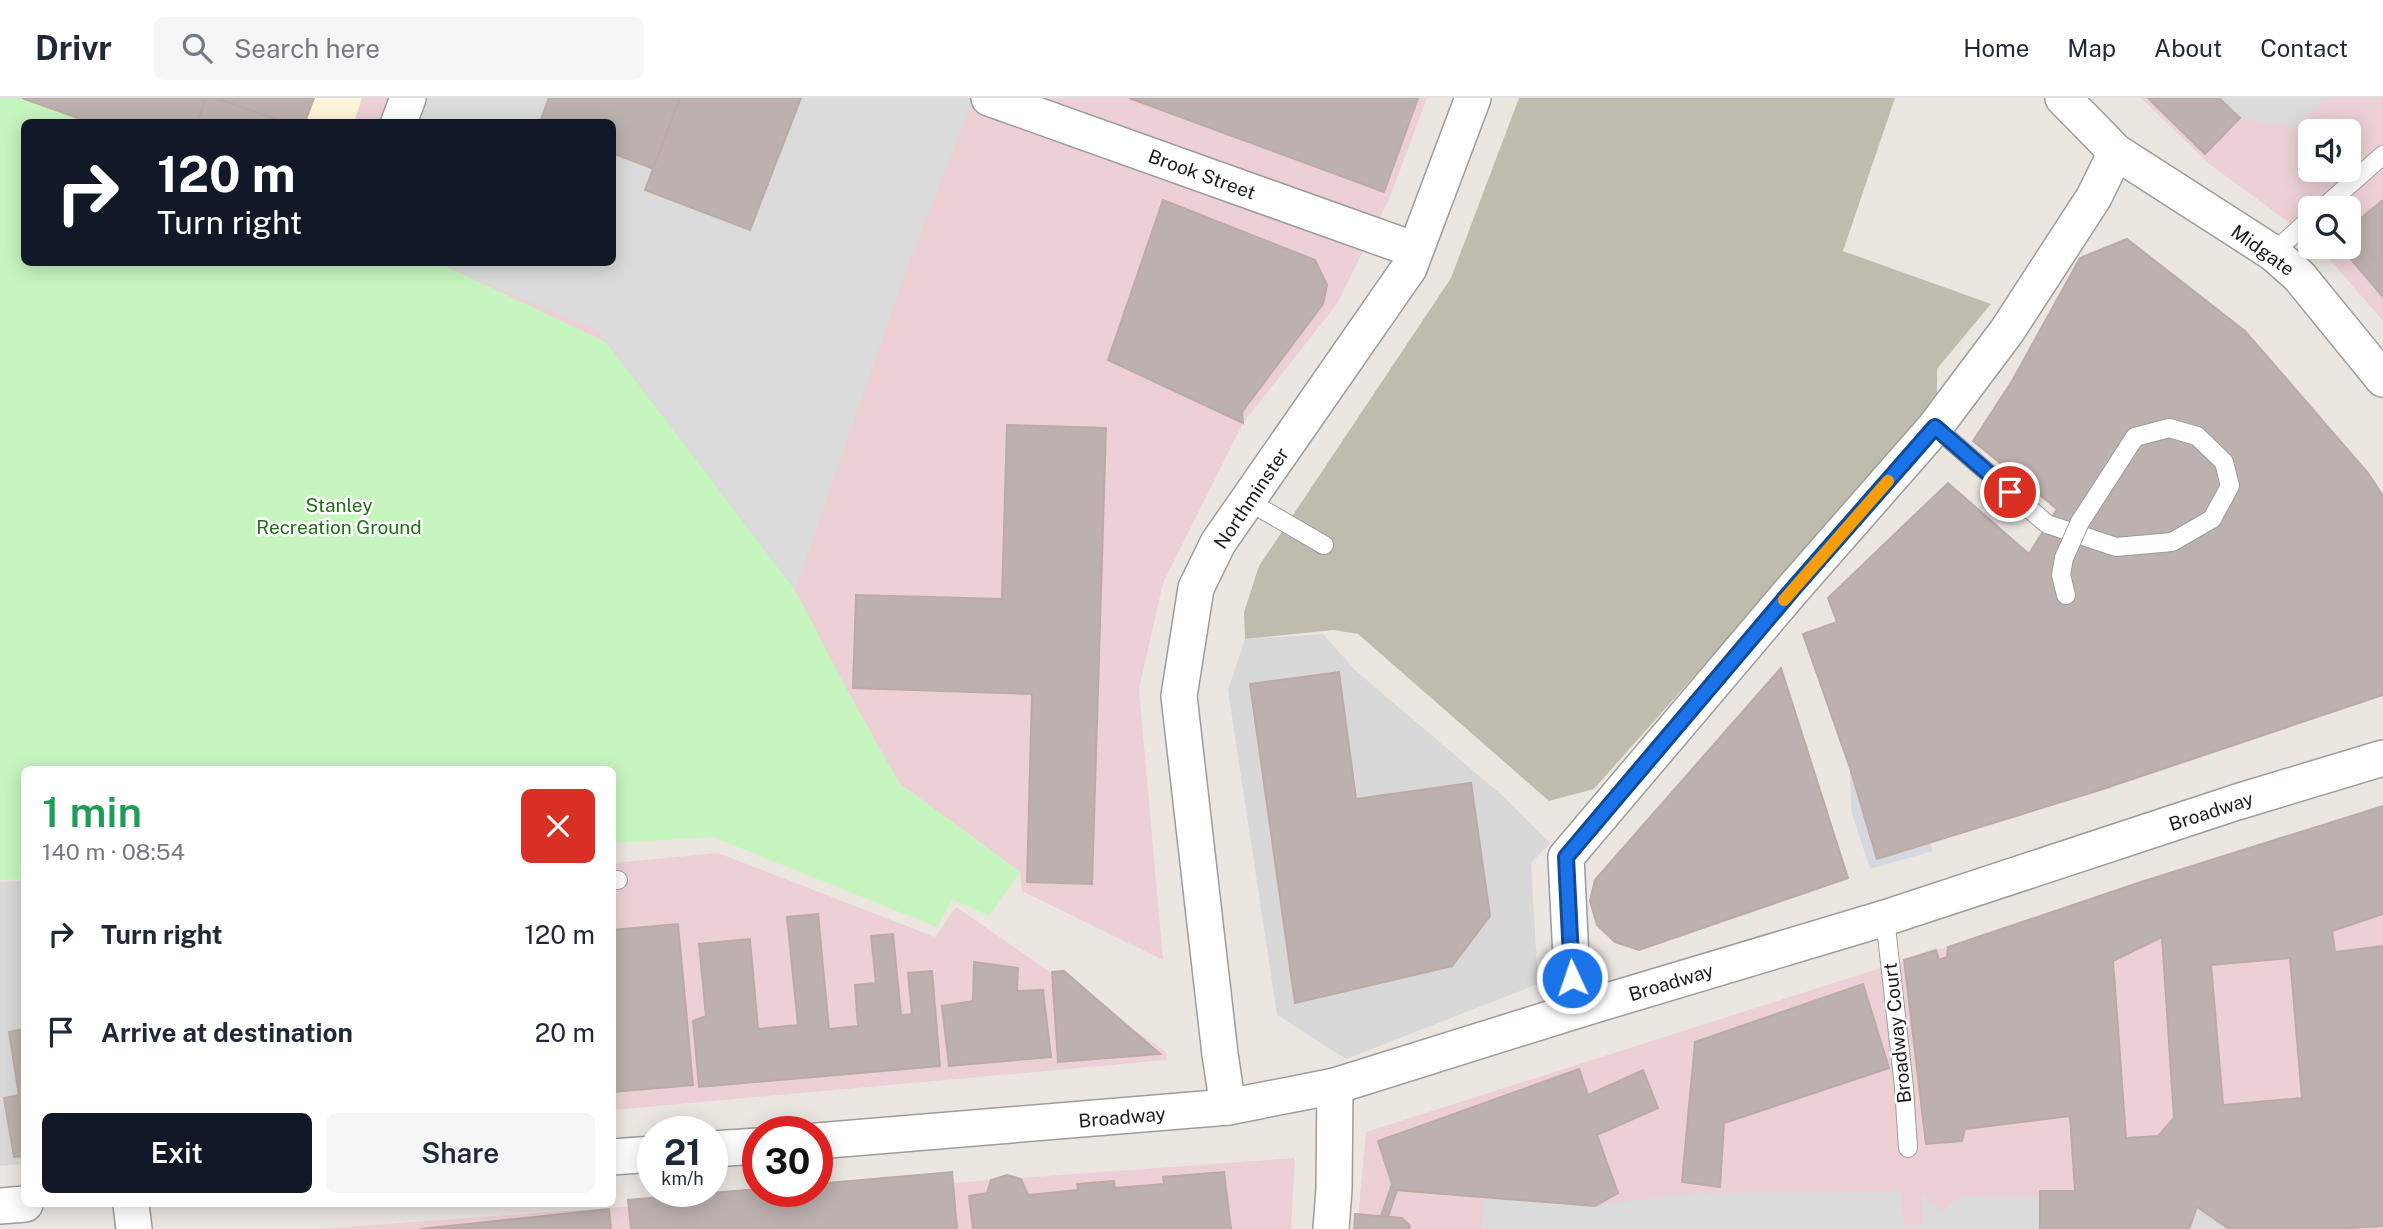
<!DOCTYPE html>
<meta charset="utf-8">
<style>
body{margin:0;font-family:"Public Sans",sans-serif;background:#f6f6f7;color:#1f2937;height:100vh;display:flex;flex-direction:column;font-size:26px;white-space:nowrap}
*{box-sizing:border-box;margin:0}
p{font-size:23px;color:#747a83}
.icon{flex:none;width:38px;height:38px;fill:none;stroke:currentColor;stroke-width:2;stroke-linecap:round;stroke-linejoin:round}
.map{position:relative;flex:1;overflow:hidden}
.details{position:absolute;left:21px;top:668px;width:595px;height:441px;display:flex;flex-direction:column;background:#fff;border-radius:10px;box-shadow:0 4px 18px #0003}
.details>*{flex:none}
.banner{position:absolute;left:21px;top:21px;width:595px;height:147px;border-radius:10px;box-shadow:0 4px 18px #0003;background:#111827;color:#fff;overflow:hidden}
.fabs{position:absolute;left:2298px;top:21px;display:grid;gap:14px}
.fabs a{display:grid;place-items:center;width:63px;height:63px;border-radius:10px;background:#fff;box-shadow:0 4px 18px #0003;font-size:35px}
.speed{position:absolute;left:637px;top:1018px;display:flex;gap:14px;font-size:35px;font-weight:700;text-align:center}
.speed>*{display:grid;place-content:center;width:91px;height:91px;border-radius:50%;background:#fff;box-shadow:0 4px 18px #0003;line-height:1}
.speed small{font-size:18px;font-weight:400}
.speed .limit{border:10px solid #d22;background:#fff;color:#111}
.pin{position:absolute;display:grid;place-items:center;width:60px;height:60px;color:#fff;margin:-30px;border:4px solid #fff;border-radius:50%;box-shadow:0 2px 7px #0007}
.me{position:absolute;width:77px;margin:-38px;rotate:357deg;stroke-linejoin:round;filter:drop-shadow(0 0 5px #0008)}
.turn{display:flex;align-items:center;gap:24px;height:147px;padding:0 21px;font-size:32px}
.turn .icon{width:91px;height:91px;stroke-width:2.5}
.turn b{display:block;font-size:49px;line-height:60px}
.round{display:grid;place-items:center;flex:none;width:74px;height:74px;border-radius:10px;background:#f6f6f7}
.overview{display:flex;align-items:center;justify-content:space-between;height:119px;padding:0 21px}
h1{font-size:42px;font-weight:600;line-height:52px;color:#1e9e55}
.button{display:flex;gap:14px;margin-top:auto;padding:14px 21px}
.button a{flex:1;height:80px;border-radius:10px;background:#111827;color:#fff;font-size:28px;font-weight:600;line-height:80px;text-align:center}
.button a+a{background:#f6f6f7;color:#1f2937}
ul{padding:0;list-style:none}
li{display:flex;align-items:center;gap:21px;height:98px;padding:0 21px}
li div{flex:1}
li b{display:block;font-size:26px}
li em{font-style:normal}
header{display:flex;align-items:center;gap:42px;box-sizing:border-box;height:98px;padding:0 35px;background:#fff;border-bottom:2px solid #e0e1e3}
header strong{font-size:33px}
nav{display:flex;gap:38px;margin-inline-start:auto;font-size:24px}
.search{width:490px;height:63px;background:#f6f6f7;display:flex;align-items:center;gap:18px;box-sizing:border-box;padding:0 24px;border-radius:10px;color:#747a83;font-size:26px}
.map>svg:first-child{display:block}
.residential{fill:#d9d8d8}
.commercial{fill:#ecd0d5;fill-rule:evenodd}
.education{fill:#fdf5d9}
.construction{fill:#c0bcad}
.park{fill:#c6f5bf}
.parking{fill:#dbdbdb}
.plaza{fill:#d5d8e1}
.building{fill:#bcb1ae;stroke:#bcaaa4;stroke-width:2;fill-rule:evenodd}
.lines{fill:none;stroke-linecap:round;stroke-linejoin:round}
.lane-casing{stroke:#9c9c9c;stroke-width:20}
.street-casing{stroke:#9c9c9c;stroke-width:38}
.lane{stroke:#fff;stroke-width:18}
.street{stroke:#fff;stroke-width:35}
.lane-bridge-casing{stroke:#9c9c9c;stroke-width:20;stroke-linecap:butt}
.lane-bridge{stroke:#fff;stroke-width:18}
.route-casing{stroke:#114b97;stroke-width:18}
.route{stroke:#1a73e8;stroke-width:12}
.slow{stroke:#f59e0b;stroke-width:12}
.labels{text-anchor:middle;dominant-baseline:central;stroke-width:5;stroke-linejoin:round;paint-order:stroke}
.street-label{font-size:19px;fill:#1b1b1b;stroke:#fff}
.park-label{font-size:19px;fill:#1d7012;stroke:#fff}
</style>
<header>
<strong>Drivr</strong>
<div class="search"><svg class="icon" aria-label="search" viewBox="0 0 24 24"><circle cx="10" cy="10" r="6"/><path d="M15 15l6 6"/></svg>Search here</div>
<nav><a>Home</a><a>Map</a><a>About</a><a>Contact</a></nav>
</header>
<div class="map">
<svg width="2383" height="1131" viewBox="0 0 2383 1131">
<rect width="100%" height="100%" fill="#ece6e1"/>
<g class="residential">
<path d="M1323,536L1356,573L1503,698L1550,745L1531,765L1538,886L1346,961L1277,917L1228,592L1245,541Z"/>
<path d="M24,783V1066L0,1068V784Z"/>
</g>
<g class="commercial">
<path d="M362,0H1427L1390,99L1337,206L1243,325L1163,485L1139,591L1163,862L1022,793L1020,774L899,685L848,594L439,165L612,164V24H354Z"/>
<path d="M2141,0H2383V223L2319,149H2348V110H2310V140L2208,65ZM2310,33H2348V72H2310Z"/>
<path d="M2383,710V1131H1357L1366,1034Z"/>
<path d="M718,755L935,839L956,809L1166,954L1167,962L613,1012V765Z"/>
<path d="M1295,1060L1291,1131H318Z"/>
</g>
<path class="education" d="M22,0H362L354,24H89Z"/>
<path class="construction" d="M1519,0H1895L1843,153L1991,206L1937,271V304L1594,691L1549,703L1358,536L1334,532L1245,541L1244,514L1259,468L1451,180Z"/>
<path class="park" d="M0,0H22L89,24H24V164L439,165L606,244L795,492L848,594L899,685L1020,774L989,818L952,801L937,829L713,739L613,745L612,672H24V781L0,782Z"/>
<g class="parking">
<path d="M395,0H549L541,23L543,24H385Z"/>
<path d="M801,0H977L966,19L905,175L795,492L597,232L437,165L612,164L613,53L654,71L645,92L749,132Z"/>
<path d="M2219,0H2328L2294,29L2240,20Z"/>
<path d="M1901,1094L1904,1128L1923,1126L1922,1097L1941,1114L1961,1098L2040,1099V1131H1481L1485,1099L1595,1108L1693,1095Z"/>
<path d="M2197,1109L2229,1131H2189Z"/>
</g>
<path class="plaza" d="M1850,670L1911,691L1933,753L1870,771L1851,712Z"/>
<g class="building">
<path d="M22,0H206L197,24H89Z"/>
<path d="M206,0H216L284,24H197Z"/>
<path d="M216,0H314L305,24H284Z"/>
<path d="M549,0H680L654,71L612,55V24H540Z"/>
<path d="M680,0H801L750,132L645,92Z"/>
<path d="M1129,0H1418L1384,94Z"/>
<path d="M2148,0H2219L2240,20L2205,56Z"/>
<path d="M1163,102L1315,162L1327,187L1323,206L1242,314L1243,325L1108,262Z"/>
<path d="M2383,102V199L2348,158V131Z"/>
<path d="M2127,141L2245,233L2368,375L2383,398V597L2100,692L1877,761L1850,670L1803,536L1837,524L1828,500L1948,385L2029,456L2057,411L1973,343L2012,283L2080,160Z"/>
<path d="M1007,327L1106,330L1092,786L1027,784L1032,596L853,590L856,497L1002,501Z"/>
<path d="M1781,570L1848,780L1639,852L1615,844L1597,827L1590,803L1595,782Z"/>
<path d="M1339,574L1356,701L1471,685L1490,818L1452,868L1295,905L1250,586Z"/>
<path d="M2383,708V816L2332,833L2335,854L2383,848V1128L2334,1131H2229L2197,1109L2189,1131H2040V1093H2075L2070,1018L1965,1031L1962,1043L1926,1046L1904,862L1936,852L1939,862L1947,859L1948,849L2141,784ZM2162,839L2174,1020L2158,1038L2126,1040L2113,863ZM2290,860L2302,1000L2223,1007L2211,867Z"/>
<path d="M818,816L829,931L858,928L855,887L876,885L871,838L893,836L901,917L912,916L908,875L932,873L940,968L699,989L693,923L706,918L699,846L750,841L758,931L798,927L787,819Z"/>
<path d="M678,826L693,987L612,994V832Z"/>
<path d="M974,864L1018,870L1017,893L1043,892L1051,959L949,968L942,908L973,903Z"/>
<path d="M1064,873L1160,956L1058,964L1052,874Z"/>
<path d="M1863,886L1889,970L1724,1025L1720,1089L1682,1084L1695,944Z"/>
<path d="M24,931V1058L14,1059L4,1000L19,997L9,934Z"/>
<path d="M1579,971L1588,997L1643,972L1658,1010L1597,1037L1618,1095L1595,1108L1394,1092L1378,1043Z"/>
<path d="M952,1074L957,1131H631L628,1102L758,1091V1094H817V1086Z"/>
<path d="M1224,1074L1231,1131H973L969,1098L987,1095L991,1082L1007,1077L1021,1081L1028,1097L1078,1092L1077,1086L1114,1083L1115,1090L1164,1086L1163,1079Z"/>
<path d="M1392,1086L1394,1092H1397L1388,1119L1381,1118Z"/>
<path d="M609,1111L611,1131H420Z"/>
<path d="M1355,1116L1402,1120L1410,1128L1409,1131H1354Z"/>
</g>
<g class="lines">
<defs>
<g id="lane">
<path d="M2323,110L2383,57"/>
<path d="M2273,155L2310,121"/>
<path d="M1935,329L2047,426L2116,449L2172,444L2212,421L2230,388L2224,364L2197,338L2169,330L2135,339L2080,424"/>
<path d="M1248,403L1324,447"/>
<path d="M2064,460L2061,477L2066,497"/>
<path d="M612,782H618"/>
<path d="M1885,820L1904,989L1908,1050"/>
</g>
<g id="street">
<path d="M989,0L1415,152"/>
<path d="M2063,0L2116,54L2273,155L2299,178L2383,281"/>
<path d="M399,24L408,0"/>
<path d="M1581,911L1572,880L1566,759L1793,491L1935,329L2007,233L2094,99L2116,54"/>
<path d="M1228,1009L1220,956L1179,598L1196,490L1218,445L1409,170L1473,0"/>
<path d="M817,1043L1228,1009L1335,988L1581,911L1885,820L2237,704L2383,660"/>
<path d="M712,1051L758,1048"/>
<path d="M612,1059L653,1056"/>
<path d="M131,1106L134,1131"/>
<path d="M0,1108L25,1106"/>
<path d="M1331,1131L1334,1091L1335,988"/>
</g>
</defs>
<use href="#lane" class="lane-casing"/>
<use href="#street" class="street-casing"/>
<use href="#lane" class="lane"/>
<use href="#street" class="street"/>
<defs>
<path id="lane-bridge" d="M2064,460L2080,424"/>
</defs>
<use href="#lane-bridge" class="lane-bridge-casing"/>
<use href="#lane-bridge" class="lane-bridge"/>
</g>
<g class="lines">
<defs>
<path id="route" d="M1572,880L1566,759L1793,491L1935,329L2010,394"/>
</defs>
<use href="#route" class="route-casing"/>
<use href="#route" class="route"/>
<path class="slow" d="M1784,502L1888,383"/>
</g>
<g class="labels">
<g class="street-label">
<text transform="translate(1202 76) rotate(20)">Brook Street</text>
<text transform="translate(2263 152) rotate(36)">Midgate</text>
<text transform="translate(1251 400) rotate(-56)">Northminster</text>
<text transform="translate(2211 713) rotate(-18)">Broadway</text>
<text transform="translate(1671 884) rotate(-17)">Broadway</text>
<text transform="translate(1897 935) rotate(-96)">Broadway Court</text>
<text transform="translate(1122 1019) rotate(-5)">Broadway</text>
</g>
<g class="park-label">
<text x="339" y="407">Stanley<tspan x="339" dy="22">Recreation Ground</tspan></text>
</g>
</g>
</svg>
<div class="fabs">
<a><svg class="icon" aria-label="sound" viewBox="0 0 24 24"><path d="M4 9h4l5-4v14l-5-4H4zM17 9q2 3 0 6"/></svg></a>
<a><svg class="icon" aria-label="search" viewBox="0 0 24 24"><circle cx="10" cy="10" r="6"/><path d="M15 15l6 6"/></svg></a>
</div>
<div class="speed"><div>21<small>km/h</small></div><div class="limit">30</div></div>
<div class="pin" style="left:2010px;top:394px;background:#d93025"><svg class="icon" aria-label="arrive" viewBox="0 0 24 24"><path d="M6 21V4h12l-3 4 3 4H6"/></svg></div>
<svg class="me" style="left:1572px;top:880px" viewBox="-20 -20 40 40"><circle r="17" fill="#1a73e8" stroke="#fff" stroke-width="3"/><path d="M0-11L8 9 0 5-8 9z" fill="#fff"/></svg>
<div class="banner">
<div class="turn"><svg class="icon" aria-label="right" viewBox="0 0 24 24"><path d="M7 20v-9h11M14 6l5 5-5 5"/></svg><div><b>120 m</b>Turn right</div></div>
</div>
<section class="details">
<div class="overview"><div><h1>1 min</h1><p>140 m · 08:54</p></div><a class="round" style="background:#d93025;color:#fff"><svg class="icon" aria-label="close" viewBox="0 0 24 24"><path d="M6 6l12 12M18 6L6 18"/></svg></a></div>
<ul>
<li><svg class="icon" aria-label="right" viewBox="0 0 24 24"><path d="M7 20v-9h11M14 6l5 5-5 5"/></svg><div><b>Turn right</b></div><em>120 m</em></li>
<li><svg class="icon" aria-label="arrive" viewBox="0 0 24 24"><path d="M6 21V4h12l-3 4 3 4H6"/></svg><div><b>Arrive at destination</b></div><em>20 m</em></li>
</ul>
<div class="button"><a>Exit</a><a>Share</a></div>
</section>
</div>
